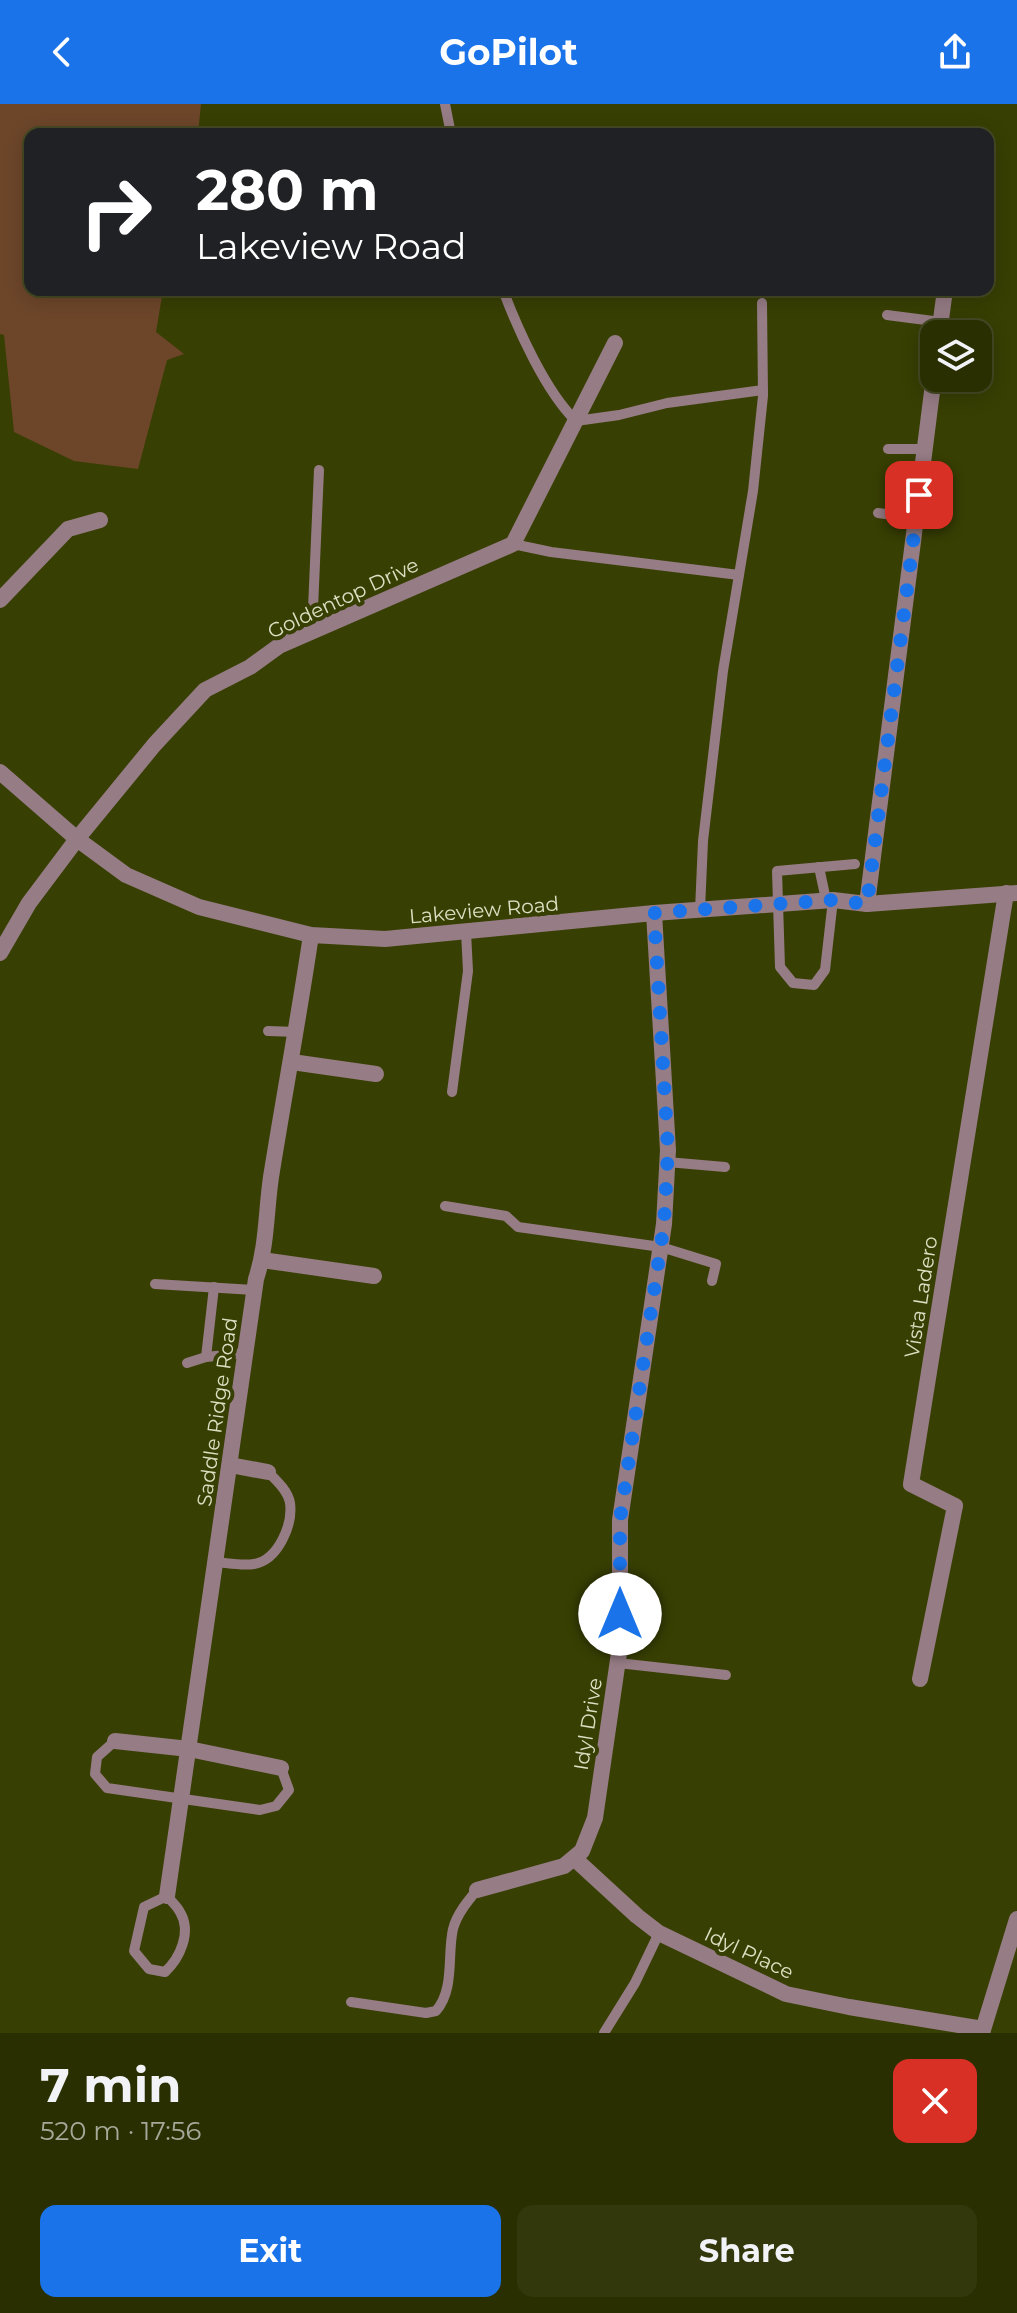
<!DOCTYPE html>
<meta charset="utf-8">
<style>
body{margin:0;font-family:Montserrat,sans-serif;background:#32370c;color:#f1f3f6;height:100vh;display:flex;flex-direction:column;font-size:30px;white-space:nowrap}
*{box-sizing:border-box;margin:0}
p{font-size:26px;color:#a5a999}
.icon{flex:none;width:44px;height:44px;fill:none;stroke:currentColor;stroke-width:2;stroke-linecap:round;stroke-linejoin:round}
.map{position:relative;height:1929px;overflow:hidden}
.details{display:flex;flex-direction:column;background:#2a2f02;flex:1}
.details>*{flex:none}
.hud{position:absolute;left:24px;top:24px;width:970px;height:168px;border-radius:16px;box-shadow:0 4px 20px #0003,0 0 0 2px #464a24;background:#202124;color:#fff;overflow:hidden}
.tools{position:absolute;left:920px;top:216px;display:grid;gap:16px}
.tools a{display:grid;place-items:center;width:72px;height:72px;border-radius:16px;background:#2a2f02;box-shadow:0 4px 20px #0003,0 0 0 2px #464a24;font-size:40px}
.pin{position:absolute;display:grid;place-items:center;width:68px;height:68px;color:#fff;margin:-34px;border-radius:16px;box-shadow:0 4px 12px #0006}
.me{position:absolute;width:88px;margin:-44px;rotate:0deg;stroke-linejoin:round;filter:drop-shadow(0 0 6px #0008)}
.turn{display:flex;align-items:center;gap:28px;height:168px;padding:0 40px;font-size:36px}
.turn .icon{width:104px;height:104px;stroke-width:2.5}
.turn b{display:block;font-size:56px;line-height:68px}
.round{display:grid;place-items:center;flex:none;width:84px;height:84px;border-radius:16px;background:#32370c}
.summary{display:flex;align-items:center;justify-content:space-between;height:136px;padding:0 40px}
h1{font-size:48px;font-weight:700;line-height:60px}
.cta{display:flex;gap:16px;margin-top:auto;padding:16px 40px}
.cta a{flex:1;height:92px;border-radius:16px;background:#1a73e8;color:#fff;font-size:32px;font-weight:700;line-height:92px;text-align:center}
.cta a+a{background:#32370c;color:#f1f3f6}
header{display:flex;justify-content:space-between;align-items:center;height:104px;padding:0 40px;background:#1a73e8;color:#fff;font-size:36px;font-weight:700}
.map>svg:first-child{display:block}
.green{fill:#6d462a}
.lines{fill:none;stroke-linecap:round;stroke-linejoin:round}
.service{stroke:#967c85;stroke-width:10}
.minor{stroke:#967c85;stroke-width:16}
.tertiary{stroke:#967c85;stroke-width:16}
.route{stroke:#1a73e8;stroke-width:14;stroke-dasharray:0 25.2}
.labels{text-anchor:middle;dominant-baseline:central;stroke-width:8;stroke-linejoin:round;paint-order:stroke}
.street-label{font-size:20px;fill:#dce1c4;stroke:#383f03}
</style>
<header><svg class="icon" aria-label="back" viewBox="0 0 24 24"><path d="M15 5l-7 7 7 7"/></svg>GoPilot<svg class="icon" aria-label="share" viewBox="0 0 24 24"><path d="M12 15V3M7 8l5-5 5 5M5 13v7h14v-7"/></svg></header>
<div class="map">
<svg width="1017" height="1929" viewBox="0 0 1017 1929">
<rect width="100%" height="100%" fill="#383f03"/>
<path class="green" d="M0,0H201L198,30H30V186H163L156,228L184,250L167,256L138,365L74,357L14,328L4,231L0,230Z"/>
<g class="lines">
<g class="service">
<path d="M445,0L451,30"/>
<path d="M503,186C518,226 546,288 576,317L619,311L667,299L763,286"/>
<path d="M887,211L941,218"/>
<path d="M888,345H925"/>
<path d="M878,409L916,414"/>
<path d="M513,440L551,448L739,471"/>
<path d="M312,528L319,366"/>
<path d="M819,763L826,796"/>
<path d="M833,796L825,866L814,881L793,879L780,863L777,767L855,760"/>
<path d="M700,806L703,737L723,567L753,387L763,292L762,199"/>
<path d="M268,927L297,928"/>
<path d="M452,988L468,867L466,828"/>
<path d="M667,1058L725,1063"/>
<path d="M445,1102L506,1112L518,1123L661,1143L716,1160L712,1177"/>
<path d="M155,1180L254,1186"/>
<path d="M214,1183L206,1253L245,1249"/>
<path d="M187,1259L206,1253"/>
<path d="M216,1458C228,1459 242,1462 254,1460C278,1456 293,1421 290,1399C288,1387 277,1377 268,1368"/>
<path d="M618,1559L726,1571"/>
<path d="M115,1637L97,1653L95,1670L107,1684L260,1706L276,1702L289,1686L281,1664"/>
<path d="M167,1792C171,1797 177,1802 180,1808C192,1828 180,1854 165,1868L149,1865L134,1847L144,1803Z"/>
<path d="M351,1898L426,1909L436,1907C455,1885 447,1851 453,1825C457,1810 467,1798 477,1786"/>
<path d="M604,1929L635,1879L659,1829"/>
</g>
<g class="minor">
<path d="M939,230L945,186"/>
<path d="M0,496L68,425L100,416"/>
<path d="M867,800L934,272"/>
<path d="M0,849L29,799L77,735L154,641L205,586L250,563L279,542L513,440L615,239"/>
<path d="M292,958L376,970"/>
<path d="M262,1156L374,1172"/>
<path d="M230,1361L268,1368"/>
<path d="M920,1575L955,1402L911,1380L1006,789"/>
<path d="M115,1637L189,1645L281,1664"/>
<path d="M575,1755L637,1812L659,1829L786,1890L849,1903L983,1925"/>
<path d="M477,1786L564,1762L582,1747L595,1714L620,1542V1416L664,1120L668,1046L654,809"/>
<path d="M167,1792L256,1175C267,1142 266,1107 271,1073C284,992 299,912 311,831"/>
<path d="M982,1929L1017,1815"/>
</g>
<path class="tertiary" d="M0,668L77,735L126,771L199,803L311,831L385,835L654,809L833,796L867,800L1017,789"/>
</g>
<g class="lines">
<path class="route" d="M620,1510V1416L664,1120L668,1046L654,809L833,796L867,800L919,391"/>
</g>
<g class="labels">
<g class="street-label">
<text transform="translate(343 494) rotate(-25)">Goldentop Drive</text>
<text transform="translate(484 806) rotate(-5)">Lakeview Road</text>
<text transform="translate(921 1193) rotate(-81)">Vista Ladero</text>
<text transform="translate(217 1308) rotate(-82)">Saddle Ridge Road</text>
<text transform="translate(588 1620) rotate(-81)">Idyl Drive</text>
<text transform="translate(749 1849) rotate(25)">Idyl Place</text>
</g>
</g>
</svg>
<div class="tools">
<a><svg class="icon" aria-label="layers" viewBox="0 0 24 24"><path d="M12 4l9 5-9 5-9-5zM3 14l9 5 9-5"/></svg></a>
</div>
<div class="pin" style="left:919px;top:391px;background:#d93025"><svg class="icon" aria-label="arrive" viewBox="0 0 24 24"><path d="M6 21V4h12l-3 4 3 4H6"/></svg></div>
<svg class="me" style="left:620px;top:1510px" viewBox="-20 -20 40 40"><circle r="19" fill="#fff"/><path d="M0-13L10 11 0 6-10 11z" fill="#1a73e8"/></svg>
<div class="hud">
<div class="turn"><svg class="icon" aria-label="right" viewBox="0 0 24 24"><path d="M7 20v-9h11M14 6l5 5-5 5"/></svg><div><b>280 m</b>Lakeview Road</div></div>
</div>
</div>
<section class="details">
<div class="summary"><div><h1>7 min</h1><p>520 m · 17:56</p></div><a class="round" style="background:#d93025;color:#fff"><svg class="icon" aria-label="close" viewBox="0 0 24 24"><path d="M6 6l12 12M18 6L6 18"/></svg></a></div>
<div class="cta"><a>Exit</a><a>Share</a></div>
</section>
